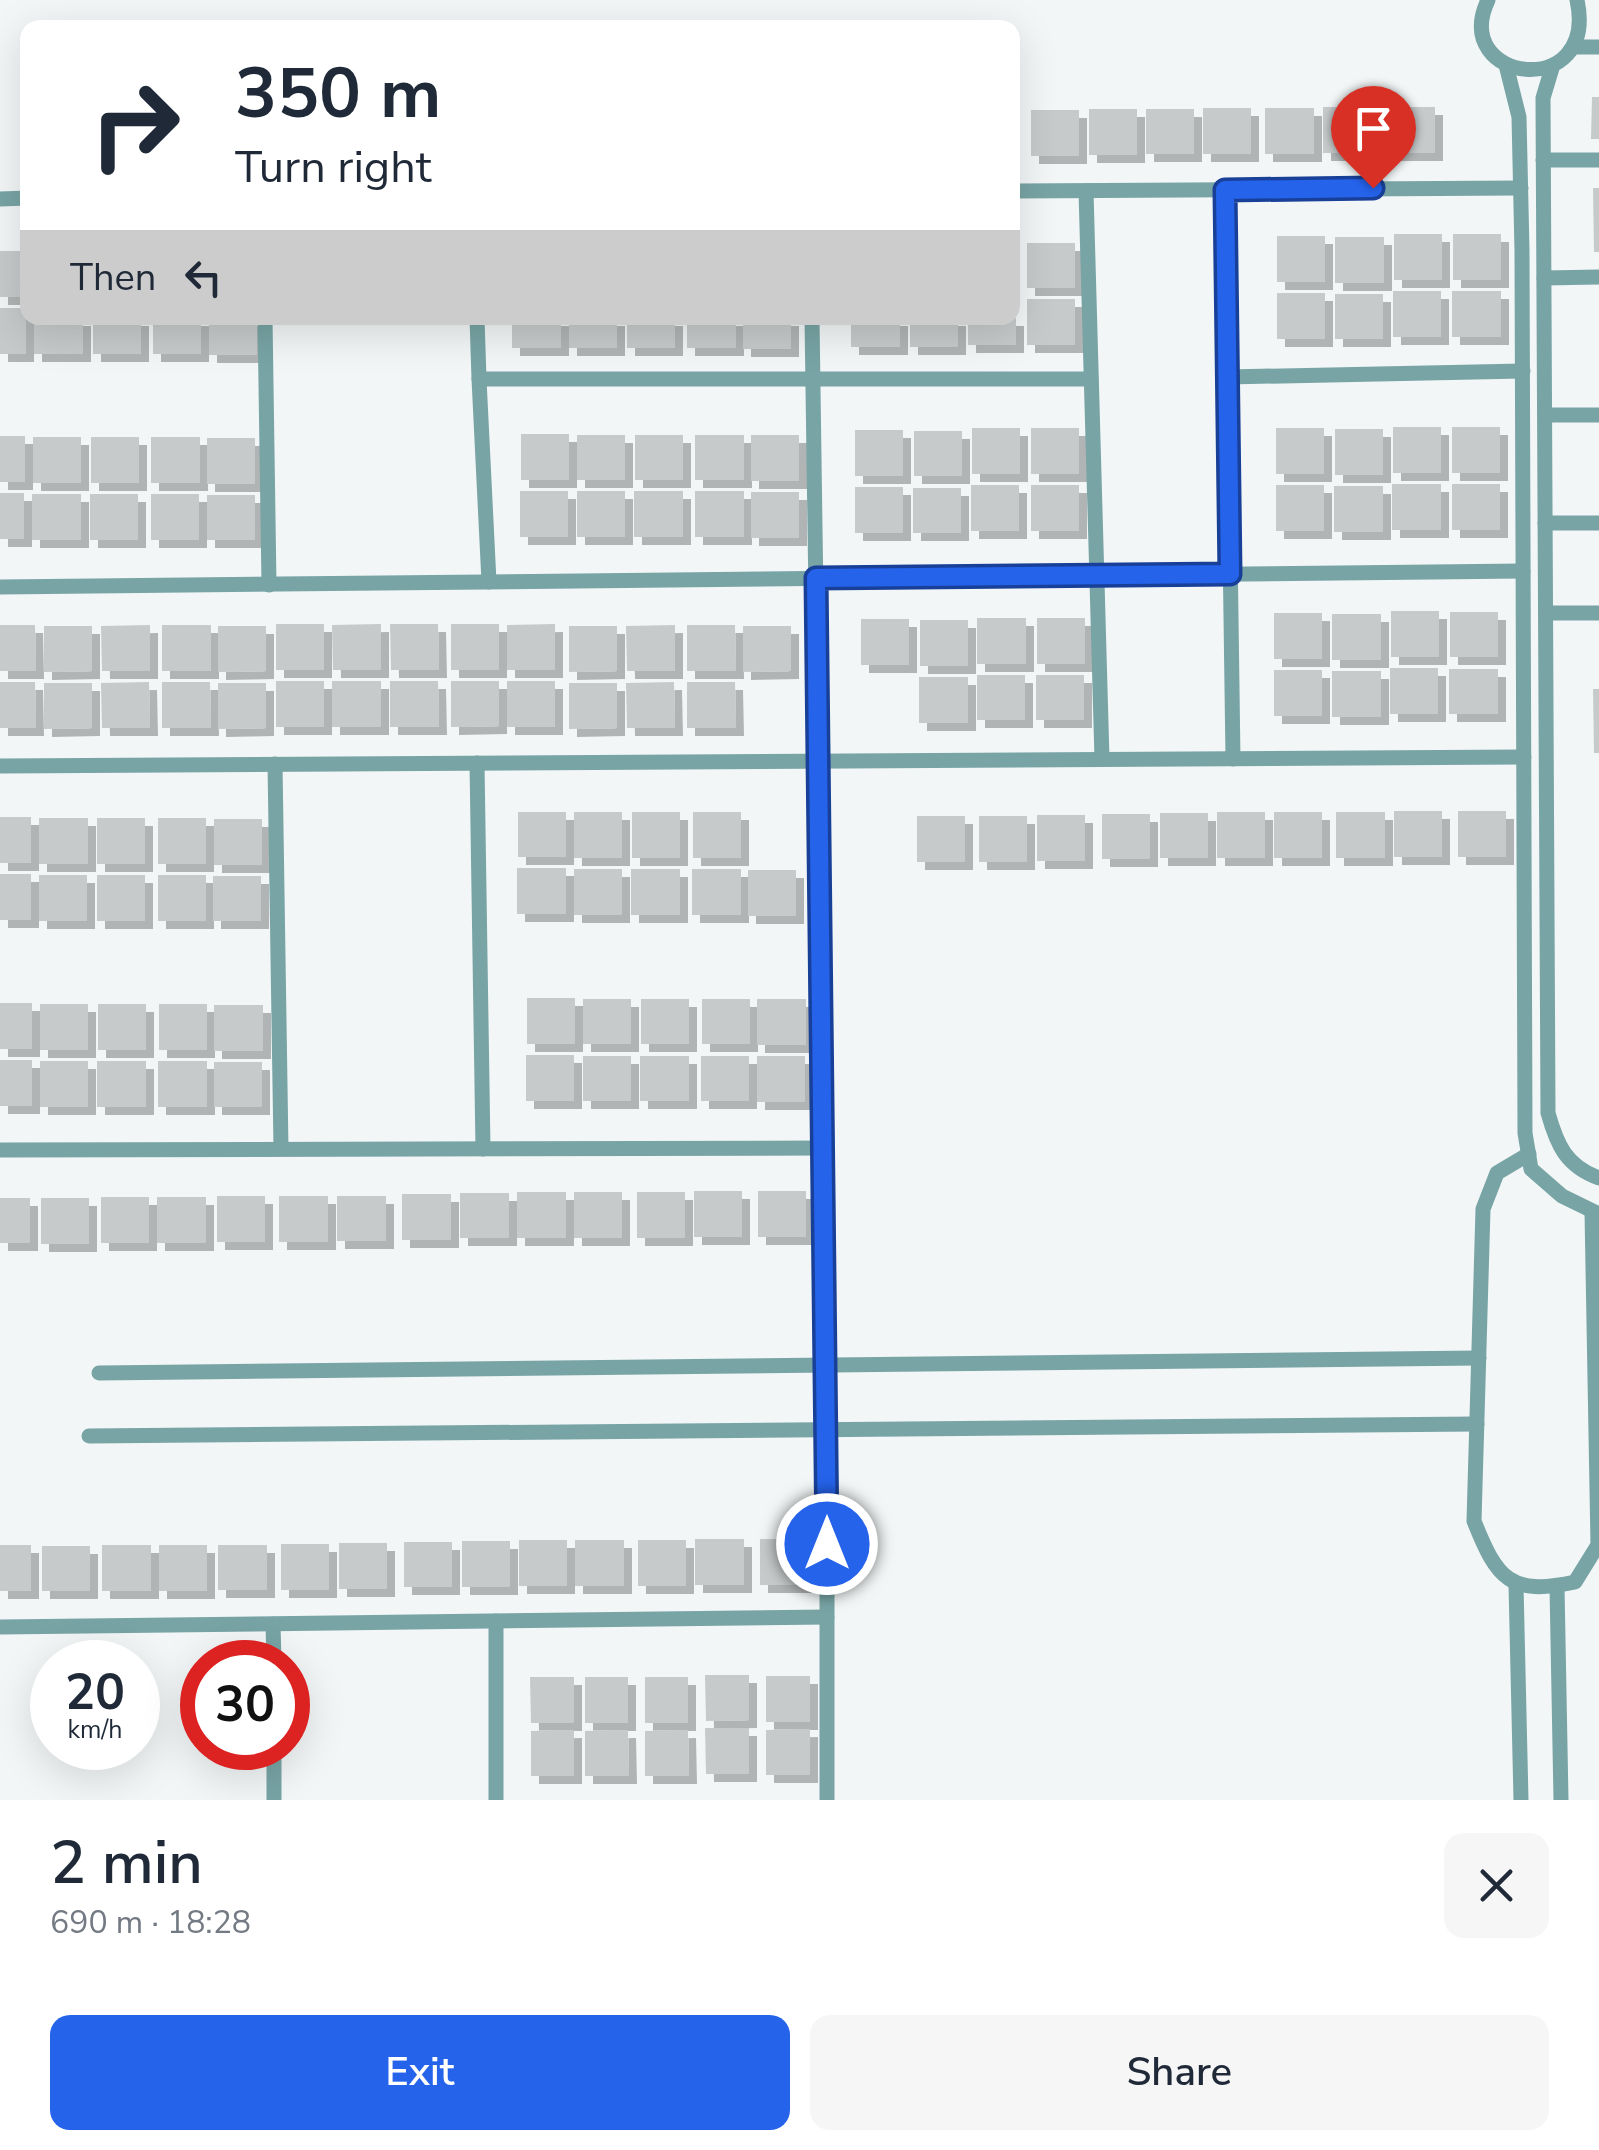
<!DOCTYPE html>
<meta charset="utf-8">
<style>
body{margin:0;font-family:"Nunito Sans",sans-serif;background:#f6f6f7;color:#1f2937;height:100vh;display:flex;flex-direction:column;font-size:38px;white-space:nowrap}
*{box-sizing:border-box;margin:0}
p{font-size:32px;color:#747a83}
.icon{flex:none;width:55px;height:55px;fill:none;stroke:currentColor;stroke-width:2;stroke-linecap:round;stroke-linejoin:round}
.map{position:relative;height:1800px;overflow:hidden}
.side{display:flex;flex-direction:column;background:#fff;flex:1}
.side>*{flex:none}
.top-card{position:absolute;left:20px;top:20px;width:1000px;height:305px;border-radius:20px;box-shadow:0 10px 40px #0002;background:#fff;color:#1f2937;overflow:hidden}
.speed{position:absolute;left:30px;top:1640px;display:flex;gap:20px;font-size:50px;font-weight:700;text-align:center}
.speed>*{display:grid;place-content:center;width:130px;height:130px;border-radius:50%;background:#fff;box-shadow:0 10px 40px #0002;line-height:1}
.speed small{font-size:25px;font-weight:400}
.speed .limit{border:15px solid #d22;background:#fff;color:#111}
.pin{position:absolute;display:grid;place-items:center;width:85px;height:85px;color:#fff;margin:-102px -42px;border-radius:50% 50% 50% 0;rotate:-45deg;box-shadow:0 0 10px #0007}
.pin .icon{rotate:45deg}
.me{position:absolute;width:110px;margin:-55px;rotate:0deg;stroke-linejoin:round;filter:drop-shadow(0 0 8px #0008)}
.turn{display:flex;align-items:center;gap:35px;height:210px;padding:0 50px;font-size:45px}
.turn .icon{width:130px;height:130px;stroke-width:2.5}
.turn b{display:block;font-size:70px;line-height:85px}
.then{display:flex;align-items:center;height:95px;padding:0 50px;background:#0003;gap:20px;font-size:38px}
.round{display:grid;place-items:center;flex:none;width:105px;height:105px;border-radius:20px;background:#f6f6f7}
.summary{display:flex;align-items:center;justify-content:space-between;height:170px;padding:0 50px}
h1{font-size:60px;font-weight:600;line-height:75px}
.action{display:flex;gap:20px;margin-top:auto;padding:20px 50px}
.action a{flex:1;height:115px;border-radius:20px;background:#2563eb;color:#fff;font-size:40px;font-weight:600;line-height:115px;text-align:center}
.action a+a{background:#f6f6f7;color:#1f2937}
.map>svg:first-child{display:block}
.building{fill:#c6caca;filter:url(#shadow)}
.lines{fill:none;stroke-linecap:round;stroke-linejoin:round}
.minor{stroke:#78a4a5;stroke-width:15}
.route-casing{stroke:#184099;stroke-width:25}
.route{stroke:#2563eb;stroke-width:18}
</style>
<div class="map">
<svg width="1599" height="1800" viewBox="0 0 1599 1800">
<defs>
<filter id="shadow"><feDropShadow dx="8" dy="8" stdDeviation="0" flood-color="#0004"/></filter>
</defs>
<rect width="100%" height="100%" fill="#f2f6f6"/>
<g class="building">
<path d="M1592,97H1599V139H1591Z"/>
<rect x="1323" y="107" width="48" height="46"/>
<rect x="1387" y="107" width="48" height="46"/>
<rect x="1203" y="108" width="48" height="46"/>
<rect x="1265" y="108" width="49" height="46"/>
<rect x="1089" y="109" width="48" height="46"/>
<rect x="1146" y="109" width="48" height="45"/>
<rect x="1031" y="110" width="48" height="46"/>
<path d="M1593,188H1599V252H1594Z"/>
<rect x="1394" y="234" width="48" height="46"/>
<rect x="1453" y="234" width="48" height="46"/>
<rect x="1277" y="236" width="48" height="46"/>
<rect x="1335" y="237" width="49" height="46"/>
<rect x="1027" y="243" width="48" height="45"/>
<rect x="0" y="251" width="27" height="46"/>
<rect x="1393" y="291" width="48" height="46"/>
<rect x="1452" y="291" width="49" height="46"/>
<rect x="1277" y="293" width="48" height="46"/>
<rect x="1335" y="294" width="48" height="45"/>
<rect x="1027" y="299" width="48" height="46"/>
<rect x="0" y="308" width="26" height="46"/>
<rect x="34" y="318" width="49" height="36"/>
<rect x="93" y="318" width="48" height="36"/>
<rect x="153" y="318" width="48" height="36"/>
<rect x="209" y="318" width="48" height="37"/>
<rect x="512" y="318" width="49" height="30"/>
<rect x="569" y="318" width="48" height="30"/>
<rect x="627" y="318" width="48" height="30"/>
<rect x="687" y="318" width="49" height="30"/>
<rect x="743" y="318" width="48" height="31"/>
<rect x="851" y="318" width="49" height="29"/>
<rect x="910" y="318" width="48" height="29"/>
<rect x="968" y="318" width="48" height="27"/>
<rect x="1393" y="427" width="48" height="46"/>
<rect x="1452" y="427" width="48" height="46"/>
<rect x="972" y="428" width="48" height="46"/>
<rect x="1031" y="428" width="48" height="46"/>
<rect x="1276" y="428" width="48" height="46"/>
<rect x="1335" y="429" width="48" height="46"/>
<rect x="855" y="430" width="48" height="46"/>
<rect x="914" y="431" width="48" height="45"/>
<rect x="521" y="434" width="48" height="46"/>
<rect x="577" y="435" width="48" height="45"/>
<rect x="635" y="435" width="48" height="45"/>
<rect x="695" y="435" width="49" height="45"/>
<rect x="751" y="435" width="48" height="46"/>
<rect x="0" y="436" width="25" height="46"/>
<rect x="33" y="437" width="48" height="46"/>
<rect x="91" y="437" width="48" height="46"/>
<rect x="151" y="437" width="49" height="46"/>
<rect x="207" y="438" width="48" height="46"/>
<rect x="1392" y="484" width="49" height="46"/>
<rect x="1452" y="484" width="48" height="46"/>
<rect x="971" y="485" width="48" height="46"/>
<rect x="1031" y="485" width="48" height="46"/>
<rect x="1276" y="485" width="48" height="46"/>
<rect x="1334" y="486" width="49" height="46"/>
<rect x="855" y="487" width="48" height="46"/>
<rect x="913" y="488" width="48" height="45"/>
<rect x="520" y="491" width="48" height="46"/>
<rect x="577" y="491" width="48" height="46"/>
<rect x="634" y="491" width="49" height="46"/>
<rect x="695" y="491" width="49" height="46"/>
<rect x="751" y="492" width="48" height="46"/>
<rect x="0" y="493" width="24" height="46"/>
<rect x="32" y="494" width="49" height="46"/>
<rect x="90" y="494" width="48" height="46"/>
<rect x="151" y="494" width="48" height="46"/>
<rect x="207" y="495" width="48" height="45"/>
<rect x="1391" y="611" width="48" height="46"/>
<rect x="1450" y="612" width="48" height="45"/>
<rect x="1274" y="613" width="48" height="46"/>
<rect x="1332" y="614" width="49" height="46"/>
<rect x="977" y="618" width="49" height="46"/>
<rect x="1037" y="618" width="48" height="46"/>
<rect x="861" y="619" width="48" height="46"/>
<rect x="920" y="620" width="48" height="46"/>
<rect x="276" y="624" width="48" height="46"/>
<path d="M381,624V670H333L332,625Z"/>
<path d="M390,624H438L439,670H391Z"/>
<rect x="451" y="624" width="48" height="46"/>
<path d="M555,624V670H507V625Z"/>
<path d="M0,625H35L36,671H0Z"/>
<path d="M150,625V671H102L101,626Z"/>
<rect x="162" y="625" width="49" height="46"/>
<path d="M675,625V671H627L626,626Z"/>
<path d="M687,625H735L736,671H687Z"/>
<path d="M44,626H92V671L44,672Z"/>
<path d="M218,626H266V671L218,672Z"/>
<path d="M569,626H617V671L569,672Z"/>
<path d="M743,626H791V671L743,672Z"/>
<rect x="1390" y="668" width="48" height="46"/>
<rect x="1449" y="669" width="49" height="45"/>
<rect x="1274" y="670" width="48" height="46"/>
<rect x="1332" y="671" width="49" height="46"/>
<rect x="977" y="675" width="48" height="45"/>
<rect x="1036" y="675" width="48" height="45"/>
<rect x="919" y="677" width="49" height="46"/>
<rect x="276" y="681" width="48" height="46"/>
<rect x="332" y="681" width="49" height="46"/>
<path d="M390,681H438L439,727H390Z"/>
<path d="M451,681H499V726L451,727Z"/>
<rect x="507" y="681" width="48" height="46"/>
<path d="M0,682H35L36,728H0Z"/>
<path d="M149,682L150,728H102L101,683Z"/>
<path d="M162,682H210L211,728H162Z"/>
<path d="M674,682L675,728H627L626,683Z"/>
<path d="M687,682H735L736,728H687Z"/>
<path d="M44,683H92V728L44,729Z"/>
<path d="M218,683H266V728L218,729Z"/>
<path d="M569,683H617V728L569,729Z"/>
<path d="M1593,689H1599V753H1594Z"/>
<rect x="1394" y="811" width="48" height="46"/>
<rect x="1458" y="811" width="48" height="46"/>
<rect x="518" y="812" width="48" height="45"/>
<rect x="574" y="812" width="48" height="46"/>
<rect x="632" y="812" width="48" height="46"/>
<rect x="693" y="812" width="48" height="46"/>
<rect x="1217" y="812" width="48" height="46"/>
<rect x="1274" y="812" width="48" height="46"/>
<rect x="1336" y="812" width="49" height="46"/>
<rect x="1160" y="813" width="48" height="45"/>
<rect x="1102" y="814" width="48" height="45"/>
<rect x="1037" y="815" width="48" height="46"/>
<rect x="917" y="816" width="48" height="46"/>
<rect x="979" y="816" width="48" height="46"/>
<rect x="0" y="817" width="31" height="46"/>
<rect x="39" y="818" width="49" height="46"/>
<rect x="97" y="818" width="48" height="46"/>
<rect x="158" y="818" width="48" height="46"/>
<rect x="214" y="819" width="48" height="46"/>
<rect x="517" y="868" width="49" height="46"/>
<rect x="574" y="869" width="48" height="46"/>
<rect x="631" y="869" width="49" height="46"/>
<rect x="692" y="869" width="49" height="46"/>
<rect x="748" y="870" width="48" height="46"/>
<rect x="0" y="874" width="31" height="46"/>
<rect x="39" y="875" width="48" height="46"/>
<rect x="97" y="875" width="48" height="46"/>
<rect x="158" y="875" width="48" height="46"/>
<rect x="213" y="876" width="48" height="45"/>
<rect x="527" y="998" width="48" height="46"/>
<rect x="583" y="999" width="48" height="45"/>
<rect x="641" y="999" width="48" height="45"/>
<rect x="702" y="999" width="48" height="45"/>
<rect x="757" y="999" width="49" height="46"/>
<rect x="0" y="1003" width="32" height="46"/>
<rect x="40" y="1004" width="48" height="46"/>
<rect x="98" y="1004" width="48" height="46"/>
<rect x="159" y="1004" width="48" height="46"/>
<rect x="214" y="1005" width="49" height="46"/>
<rect x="526" y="1055" width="48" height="46"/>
<rect x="583" y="1056" width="48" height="45"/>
<rect x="640" y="1056" width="49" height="45"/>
<rect x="701" y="1056" width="48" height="45"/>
<rect x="757" y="1056" width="48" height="46"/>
<rect x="0" y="1060" width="32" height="46"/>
<rect x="40" y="1061" width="48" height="46"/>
<rect x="97" y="1061" width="49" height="46"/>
<rect x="158" y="1061" width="49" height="46"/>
<rect x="214" y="1062" width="48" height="45"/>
<rect x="694" y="1191" width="48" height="46"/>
<rect x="758" y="1191" width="48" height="46"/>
<rect x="517" y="1192" width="49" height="46"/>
<rect x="574" y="1192" width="48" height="46"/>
<rect x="637" y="1192" width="48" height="46"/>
<rect x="460" y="1193" width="49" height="45"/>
<rect x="402" y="1194" width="49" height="46"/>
<rect x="217" y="1196" width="48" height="46"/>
<rect x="279" y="1196" width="49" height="46"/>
<rect x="337" y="1196" width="49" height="45"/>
<rect x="101" y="1197" width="48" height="46"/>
<rect x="157" y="1197" width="49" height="46"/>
<rect x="0" y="1198" width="30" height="45"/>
<rect x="41" y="1198" width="48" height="46"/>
<rect x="695" y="1539" width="49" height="46"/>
<rect x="760" y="1539" width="48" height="46"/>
<rect x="519" y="1540" width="48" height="46"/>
<rect x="575" y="1540" width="49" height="46"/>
<rect x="638" y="1540" width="48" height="46"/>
<rect x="462" y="1541" width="48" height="46"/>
<rect x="404" y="1542" width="48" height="45"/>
<rect x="339" y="1543" width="48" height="46"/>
<rect x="281" y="1544" width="48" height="46"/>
<rect x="0" y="1545" width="31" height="46"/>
<rect x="102" y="1545" width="49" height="46"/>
<rect x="159" y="1545" width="48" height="46"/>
<rect x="218" y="1545" width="49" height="45"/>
<rect x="42" y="1546" width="48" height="45"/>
<path d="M705,1675H749V1720L706,1721Z"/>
<rect x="766" y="1676" width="44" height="46"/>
<path d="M530,1677H574V1723H531Z"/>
<rect x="585" y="1677" width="43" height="46"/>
<rect x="645" y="1677" width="43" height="46"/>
<path d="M705,1728H749V1774H706Z"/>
<path d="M810,1729V1775H766V1730Z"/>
<path d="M574,1730V1776H531V1731Z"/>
<path d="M628,1730L629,1776H585V1731Z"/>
<path d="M688,1730L689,1776H645V1731Z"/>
</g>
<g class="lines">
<g class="minor">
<path d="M1488,0C1449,83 1599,102 1577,0"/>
<path d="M1575,47H1599"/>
<path d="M1506,65L1519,117L1522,251L1525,1133L1531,1169L1562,1196L1599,1214"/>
<path d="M1552,68L1543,98L1548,1113C1557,1145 1566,1166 1599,1178"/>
<path d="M1543,160H1599"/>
<path d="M1225,190L1233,759"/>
<path d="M1012,191L1521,188"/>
<path d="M1086,191L1102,759"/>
<path d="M0,199L28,198"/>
<path d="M1544,278L1599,277"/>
<path d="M265,318L269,585"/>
<path d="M477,318L479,379"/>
<path d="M812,318L827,1365V1800"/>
<path d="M1227,377L1523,371"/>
<path d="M1545,415H1599"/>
<path d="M1545,523H1599"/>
<path d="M489,582L479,379H1091"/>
<path d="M0,587L1523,571"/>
<path d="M1546,613H1599"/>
<path d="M477,763L483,1149"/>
<path d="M275,764L281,1149"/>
<path d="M0,766L1524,757"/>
<path d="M0,1150L824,1148"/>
<path d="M1529,1154L1497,1173L1483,1209L1474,1521C1497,1579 1510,1596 1575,1582L1598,1545L1592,1212"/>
<path d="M99,1373L1479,1358"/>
<path d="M89,1436L1477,1424"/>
<path d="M1516,1585L1521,1800"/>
<path d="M1557,1586L1561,1800"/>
<path d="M496,1621V1800"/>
<path d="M273,1624L274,1662"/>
<path d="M0,1627L827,1617"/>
<path d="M274,1748V1800"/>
</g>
</g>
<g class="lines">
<defs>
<path id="route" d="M827,1544L816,578L1230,574L1225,190L1373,188"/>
</defs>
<use href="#route" class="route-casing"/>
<use href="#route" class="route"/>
</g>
</svg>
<div class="speed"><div>20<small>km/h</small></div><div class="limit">30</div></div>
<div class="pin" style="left:1373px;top:188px;background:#d93025"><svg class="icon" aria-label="arrive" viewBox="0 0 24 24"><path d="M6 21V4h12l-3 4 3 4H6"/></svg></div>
<svg class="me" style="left:827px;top:1544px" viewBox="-20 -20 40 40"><circle r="17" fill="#2563eb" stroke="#fff" stroke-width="3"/><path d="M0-11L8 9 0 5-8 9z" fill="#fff"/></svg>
<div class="top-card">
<div class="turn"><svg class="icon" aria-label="right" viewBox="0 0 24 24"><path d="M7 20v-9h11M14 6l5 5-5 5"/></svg><div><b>350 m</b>Turn right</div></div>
<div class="then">Then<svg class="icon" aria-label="left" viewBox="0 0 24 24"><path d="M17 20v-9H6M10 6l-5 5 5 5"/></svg></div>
</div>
</div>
<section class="side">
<div class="summary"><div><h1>2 min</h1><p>690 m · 18:28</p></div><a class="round"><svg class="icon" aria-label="close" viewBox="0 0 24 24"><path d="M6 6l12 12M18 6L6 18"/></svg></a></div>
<div class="action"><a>Exit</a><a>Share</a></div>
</section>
